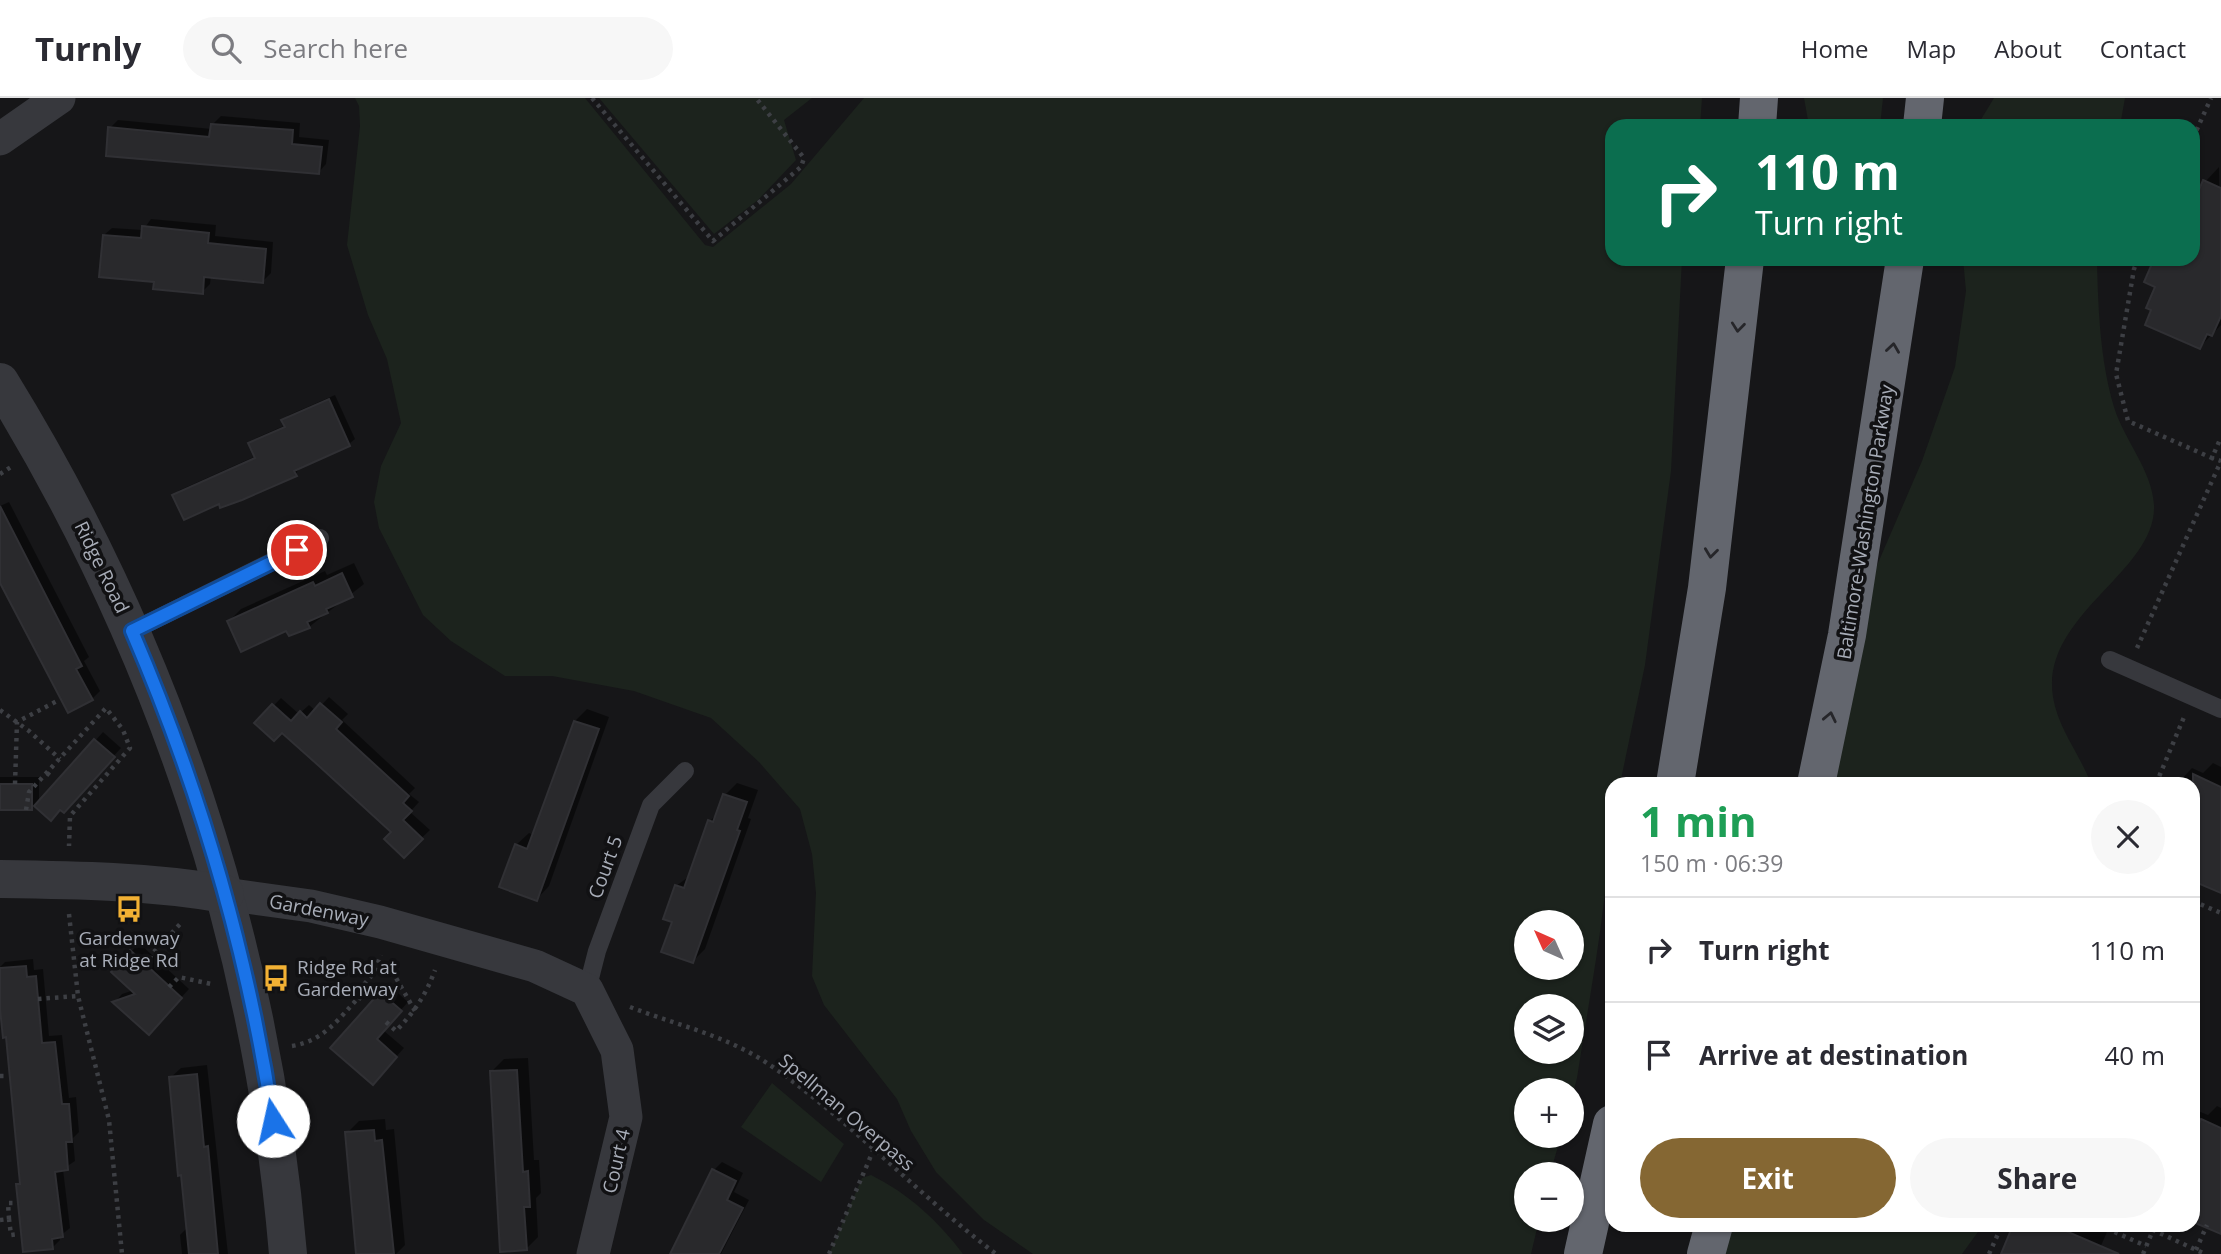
<!DOCTYPE html>
<meta charset="utf-8">
<style>
body{margin:0;font-family:"Open Sans",sans-serif;background:#f7f7f7;color:#2b2b33;height:100vh;display:flex;flex-direction:column;font-size:26px;white-space:nowrap}
*{box-sizing:border-box;margin:0}
p{font-size:23px;color:#7c7c81}
.icon{flex:none;width:38px;height:38px;fill:none;stroke:currentColor;stroke-width:2;stroke-linecap:round;stroke-linejoin:round}
.map{position:relative;flex:1;overflow:hidden}
.sheet{position:absolute;left:1605px;top:679px;width:595px;height:455px;display:flex;flex-direction:column;background:#fff;border-radius:21px;box-shadow:0 2px 5px #0004}
.sheet>*{flex:none}
.banner{position:absolute;left:1605px;top:21px;width:595px;height:147px;border-radius:21px;box-shadow:0 2px 5px #0004;background:#0b6e4f;color:#fff;overflow:hidden}
.needle{width:46px;rotate:315deg}
.buttons{position:absolute;left:1514px;top:812px;display:grid;gap:14px}
.buttons a{display:grid;place-items:center;width:70px;height:70px;border-radius:50%;background:#fff;box-shadow:0 2px 5px #0004;font-size:35px}
.pin{position:absolute;display:grid;place-items:center;width:60px;height:60px;color:#fff;margin:-30px;border:4px solid #fff;border-radius:50%;box-shadow:0 2px 7px #0007}
.me{position:absolute;width:77px;margin:-38px;rotate:350deg;stroke-linejoin:round;filter:drop-shadow(0 0 5px #0008)}
.turn{display:flex;align-items:center;gap:24px;height:147px;padding:0 35px;font-size:32px}
.turn .icon{width:91px;height:91px;stroke-width:2.5}
.turn b{display:block;font-size:49px;line-height:60px}
.round{display:grid;place-items:center;flex:none;width:74px;height:74px;border-radius:37px;background:#f7f7f7}
.head{display:flex;align-items:center;justify-content:space-between;height:119px;padding:0 35px}
h1{font-size:42px;font-weight:700;line-height:52px;color:#1e9e55}
.primary-button{display:flex;gap:14px;margin-top:auto;padding:14px 35px}
.primary-button a{flex:1;height:80px;border-radius:42px;background:#856733;color:#fff;font-size:28px;font-weight:700;line-height:80px;text-align:center}
.primary-button a+a{background:#f7f7f7;color:#2b2b33}
ul{padding:0;list-style:none}
li{display:flex;align-items:center;gap:21px;height:105px;padding:0 35px;border-top:2px solid #e1e1e2}
li div{flex:1}
li b{display:block;font-size:26px}
li em{font-style:normal}
header{display:flex;align-items:center;gap:42px;box-sizing:border-box;height:98px;padding:0 35px;background:#fff;border-bottom:2px solid #e1e1e2}
header strong{font-size:33px}
nav{display:flex;gap:38px;margin-inline-start:auto;font-size:24px}
.search{width:490px;height:63px;background:#f7f7f7;display:flex;align-items:center;gap:18px;box-sizing:border-box;padding:0 24px;border-radius:38px;color:#7c7c81;font-size:26px}
.map>svg:first-child{display:block}
.green{fill:#1c231d;fill-rule:evenodd}
.shadow{fill:#0007}
.building{fill:#29292c;stroke:#303034;stroke-width:2}
.lines{fill:none;stroke-linecap:round;stroke-linejoin:round}
.path{stroke:#3d3f44;stroke-width:4.5;stroke-dasharray:3.5 5;stroke-linecap:butt}
.service{stroke:#37383d;stroke-width:18}
.minor{stroke:#37383d;stroke-width:33}
.tertiary{stroke:#37383d;stroke-width:38}
.motorway{stroke:#63666e;stroke-width:38}
.oneway{stroke:#26262a}
.route-casing{stroke:#114b97;stroke-width:18}
.route{stroke:#1a73e8;stroke-width:12}
.labels{text-anchor:middle;dominant-baseline:central;stroke-width:7;stroke-linejoin:round;paint-order:stroke}
.street-label{font-size:19px;fill:#a8adb8;stroke:#111113}
.poi-label{font-size:19px;fill:#a8adb8;stroke:#111113}
</style>
<header>
<strong>Turnly</strong>
<div class="search"><svg class="icon" aria-label="search" viewBox="0 0 24 24"><circle cx="10" cy="10" r="6"/><path d="M15 15l6 6"/></svg>Search here</div>
<nav><a>Home</a><a>Map</a><a>About</a><a>Contact</a></nav>
</header>
<div class="map">
<svg width="2221" height="1156" viewBox="0 0 2221 1156">
<rect width="100%" height="100%" fill="#161618"/>
<g class="green">
<path d="M355,0H585L705,147L713,149L791,86L864,0H1702L1700,28H1612V161H1682L1671,373L1645,567L1620,686H1612C1612,784 1592,883 1577,980L1572,999V992H1526V1038H1561L1550,1076H1526V1122H1539L1531,1156H1033L984,1122L936,1074L911,1033L897,1001L824,907L812,878L816,795L812,756L800,711L759,664L711,620L634,593L552,578H505L451,543L423,517L379,430L374,404L381,368L401,325L387,261L368,217L347,147L360,28L359,8ZM1572,824V870H1526V824ZM1572,908V954H1526V908Z"/>
<path d="M599,0H812L784,22L796,62L758,102L714,136Z"/>
<path d="M1804,0H1883L1880,28H1809Z"/>
<path d="M1994,0H2125L2120,28H1977Z"/>
<path d="M1963,161H2097C2098,209 2100,262 2114,309C2124,342 2152,372 2154,407C2157,474 2040,517 2053,599C2058,631 2080,656 2091,686H1817L1847,537L1922,363L1955,269L1966,193Z"/>
<path d="M772,985L844,1046L821,1084L741,1029Z"/>
<path d="M871,1077C909,1096 937,1122 963,1156H829L862,1080Z"/>
<path d="M1714,1127H1983L1962,1156H1706Z"/>
</g>
<g class="shadow">
<path d="M221,18L300,25L299,39L329,42L326,66L319,74L110,30L118,22L212,31L213,26Z"/>
<path d="M2219,69L2221,227L2200,249L2153,211L2158,188L2156,161H2193V92L2200,94L2205,84Z"/>
<path d="M151,121L216,127L215,138L273,144L271,175L263,183L211,178L210,186L202,194L155,183L104,137L112,130L143,132Z"/>
<path d="M335,297L355,341L349,346L300,368L296,376L220,404L175,397L180,392L256,358L250,345L256,340L286,327L283,322L289,317Z"/>
<path d="M9,404L89,559L84,563L100,593L92,601L0,483V408Z"/>
<path d="M354,465L364,486L309,529L287,531L229,523L241,511L325,473L327,477Z"/>
<path d="M329,599L348,616L342,622L415,690L409,696L419,704L410,714L430,732L404,757L394,734L282,633L257,625L281,600L299,616L309,607L316,613Z"/>
<path d="M587,611L609,619L549,788L537,801L516,747L529,735L534,737L575,623Z"/>
<path d="M103,634L121,650L71,705L61,710L36,706L32,710L0,712V679H39V705Z"/>
<path d="M2213,665L2221,669V793L2193,781V686H2177L2192,670L2203,675Z"/>
<path d="M737,685L758,692L748,720L751,721L705,851L693,863L674,823L676,788L691,777L710,723L718,715L725,697Z"/>
<path d="M139,845L189,891L156,927L115,904L122,896L134,892L113,874Z"/>
<path d="M33,861L34,872L43,871L49,938L62,937L69,1000L76,999L79,1034L73,1040L75,1063L63,1071L70,1130L60,1138V1142L52,1150L25,1152L0,869L5,864Z"/>
<path d="M389,887L408,904L383,932L404,950L380,977L333,949Z"/>
<path d="M528,960L534,1062H539L541,1095L536,1100L538,1139L526,1151L491,974L504,961Z"/>
<path d="M207,967L228,1156H182L180,1137L188,1129L170,980L181,970Z"/>
<path d="M2217,1008L2221,1010V1134L2193,1122V1011L2208,1017Z"/>
<path d="M385,1021L386,1032L394,1031L405,1147L396,1156H358L347,1035L359,1023Z"/>
<path d="M722,1064L743,1075L734,1094L749,1102L721,1156H672L714,1072Z"/>
<path d="M2016,1127H2091L2107,1134L2100,1150L2112,1156H2003Z"/>
</g>
<g class="building">
<path d="M211,26L293,32L292,46L322,49L319,76L106,58L108,29L209,39Z"/>
<path d="M2203,82L2221,90V218L2212,238L2207,236L2200,251L2145,227L2151,212L2146,210L2155,189L2144,184L2154,161H2193V107Z"/>
<path d="M142,128L209,135L208,145L266,151L263,185L204,179L203,196L153,191L154,184L99,179L103,137L141,140Z"/>
<path d="M329,301L350,348L294,373L297,378L242,402L220,410L219,406L184,422L172,397L255,360L248,345L285,329L281,322Z"/>
<path d="M0,408L82,568L76,571L93,602L68,615L0,485Z"/>
<path d="M342,475L353,499L326,511L328,515L307,524L310,530L289,538L286,533L241,554L227,523L313,484L315,488Z"/>
<path d="M320,605L342,624L336,631L409,698L403,705L412,713L403,722L423,741L404,760L384,741L391,734L319,668L282,635L274,643L254,625L272,606L291,623L300,613L307,620Z"/>
<path d="M574,623L599,631L537,803L499,789L515,746L527,751Z"/>
<path d="M94,641L115,659L64,715L60,712L51,723L34,708Z"/>
<path d="M2193,676L2221,689V795L2193,783Z"/>
<rect x="0" y="686" width="32" height="26"/>
<path d="M723,696L747,704L737,732L740,733L693,865L661,854L672,824L663,821L675,787L684,790L708,722L713,724Z"/>
<path d="M130,852L182,900L149,937L112,904L135,896L111,874Z"/>
<path d="M26,868L27,879L36,878L42,945L55,944L62,1006H69L72,1044H66L68,1072L55,1074L63,1139L52,1141L53,1151L23,1154L16,1086H20L6,939L3,940L0,911V870Z"/>
<path d="M380,894L402,913L377,941L397,959L373,987L330,950Z"/>
<path d="M517,972L523,1074L528,1073L530,1109H524L527,1152L500,1154L490,973Z"/>
<path d="M197,976L204,1049L208,1048L218,1156H189L181,1077L178,1078L169,979Z"/>
<path d="M2201,1021L2221,1030V1136L2193,1124V1040Z"/>
<path d="M374,1032L375,1043L382,1042L394,1156H356L345,1034Z"/>
<path d="M712,1071L736,1083L727,1102L743,1110L719,1156H670Z"/>
<path d="M2013,1127H2052L2119,1156H2001Z"/>
</g>
<g class="lines">
<g class="path">
<path d="M592,0L713,143L801,69L804,60L756,0"/>
<path d="M2193,40L2211,0"/>
<path d="M2138,161L2134,171L2116,276L2128,323L2212,360L2221,339"/>
<path d="M0,376L11,369"/>
<path d="M2137,550L2221,363L2212,360"/>
<path d="M0,612L29,633L60,661"/>
<path d="M47,675L53,680"/>
<path d="M15,686L17,624L59,602"/>
<path d="M2156,686L2184,619"/>
<path d="M26,712L29,694L106,610L123,632L130,650L70,718L69,748"/>
<path d="M2193,803L2221,815"/>
<path d="M69,816L78,898L109,1022L122,1156"/>
<path d="M147,869L151,857L182,824"/>
<path d="M392,873L415,913"/>
<path d="M169,889L179,879L211,886"/>
<path d="M359,899L365,904"/>
<path d="M38,901L78,898"/>
<path d="M630,909C676,927 725,937 767,965C849,1021 917,1096 996,1156"/>
<path d="M386,924L396,933C414,914 426,897 435,872"/>
<path d="M292,948C323,943 338,922 359,899L356,896L373,876L381,857"/>
<path d="M0,978H4"/>
<path d="M9,1121L8,1105H16"/>
<path d="M0,1122L9,1121L11,1137L19,1136"/>
<path d="M2099,1127L2146,1148"/>
<path d="M2196,1152L2207,1127"/>
<path d="M829,1156L873,1053"/>
<path d="M1989,1156L2002,1127"/>
<path d="M2143,1156L2153,1132L2205,1156"/>
</g>
<g class="service">
<path d="M132,533L320,440"/>
<path d="M2110,562L2221,611"/>
<path d="M587,892L597,853L651,707L685,673"/>
</g>
<g class="minor">
<path d="M0,41L59,0"/>
<path d="M225,796L311,808L380,824L535,868L587,892L617,952L626,1019L593,1156"/>
</g>
<g class="tertiary">
<path d="M0,284C164,550 262,845 288,1156"/>
<path d="M0,781C76,782 150,783 225,796"/>
</g>
<g class="motorway">
<path d="M1757,28L1759,0"/>
<path d="M1922,28L1925,0"/>
<path d="M1675,686L1707,490L1745,161"/>
<path d="M1816,686L1847,537L1905,161"/>
<path d="M1583,1156L1612,1026"/>
<path d="M1706,1156L1714,1127"/>
</g>
</g>
<defs><path id="oneway-chevron" d="M-2-3.5L2.5 0L-2 3.5" fill="none" stroke-width="1.6" stroke-linecap="round" stroke-linejoin="round" transform="scale(1.75)"/></defs>
<g class="oneway">
<use href="#oneway-chevron" transform="translate(1738 229) rotate(96)"/>
<use href="#oneway-chevron" transform="translate(1893 250) rotate(-82)"/>
<use href="#oneway-chevron" transform="translate(1711 455) rotate(97)"/>
<use href="#oneway-chevron" transform="translate(1830 619) rotate(-78)"/>
</g>
<g class="lines">
<defs>
<path id="route" d="M273,1023C248,855 199,689 132,533L297,452"/>
</defs>
<use href="#route" class="route-casing"/>
<use href="#route" class="route"/>
</g>
<defs>
<symbol id="bus-bare" viewBox="-9 -9 18 18"><path d="M-5-6H5V4H4V6H2V4H-2V6H-4V4H-5ZM-3.5-4V0h7V-4ZM-3.5 1.2v1.5H-2V1.2ZM2 1.2v1.5H3.5V1.2Z" fill="#f2b134" stroke="#111113" stroke-width="2.5" paint-order="stroke"/></symbol>
</defs>
<g fill-rule="evenodd">
<use href="#bus-bare" x="110" y="792" width="38" height="38"/>
<use href="#bus-bare" x="257" y="861" width="38" height="38"/>
</g>
<g class="labels">
<g class="street-label">
<text transform="translate(1865 424) rotate(-81)">Baltimore-Washington Parkway</text>
<text transform="translate(102 469) rotate(64)">Ridge Road</text>
<text transform="translate(605 769) rotate(-70)">Court 5</text>
<text transform="translate(319 812) rotate(11)">Gardenway</text>
<text transform="translate(847 1014) rotate(40)">Spellman Overpass</text>
<text transform="translate(616 1063) rotate(-77)">Court 4</text>
</g>
<g class="poi-label">
<text x="129" y="840">Gardenway<tspan x="129" dy="22">at Ridge Rd</tspan></text>
<text x="297" y="869" text-anchor="start">Ridge Rd at<tspan x="297" dy="22">Gardenway</tspan></text>
</g>
</g>
</svg>
<div class="buttons">
<a><svg class="needle" viewBox="-14 -14 28 28"><path d="M0-13l5 13h-10z" fill="#e53935"/><path d="M0 13l5-13h-10z" fill="#7c7c81"/></svg></a>
<a><svg class="icon" aria-label="layers" viewBox="0 0 24 24"><path d="M12 4l9 5-9 5-9-5zM3 14l9 5 9-5"/></svg></a>
<a>+</a>
<a>−</a>
</div>
<div class="pin" style="left:297px;top:452px;background:#d93025"><svg class="icon" aria-label="arrive" viewBox="0 0 24 24"><path d="M6 21V4h12l-3 4 3 4H6"/></svg></div>
<svg class="me" style="left:273px;top:1023px" viewBox="-20 -20 40 40"><circle r="19" fill="#fff"/><path d="M0-13L10 11 0 6-10 11z" fill="#1a73e8"/></svg>
<div class="banner">
<div class="turn"><svg class="icon" aria-label="right" viewBox="0 0 24 24"><path d="M7 20v-9h11M14 6l5 5-5 5"/></svg><div><b>110 m</b>Turn right</div></div>
</div>
<section class="sheet">
<div class="head"><div><h1>1 min</h1><p>150 m · 06:39</p></div><a class="round"><svg class="icon" aria-label="close" viewBox="0 0 24 24"><path d="M6 6l12 12M18 6L6 18"/></svg></a></div>
<ul>
<li><svg class="icon" aria-label="right" viewBox="0 0 24 24"><path d="M7 20v-9h11M14 6l5 5-5 5"/></svg><div><b>Turn right</b></div><em>110 m</em></li>
<li><svg class="icon" aria-label="arrive" viewBox="0 0 24 24"><path d="M6 21V4h12l-3 4 3 4H6"/></svg><div><b>Arrive at destination</b></div><em>40 m</em></li>
</ul>
<div class="primary-button"><a>Exit</a><a>Share</a></div>
</section>
</div>
